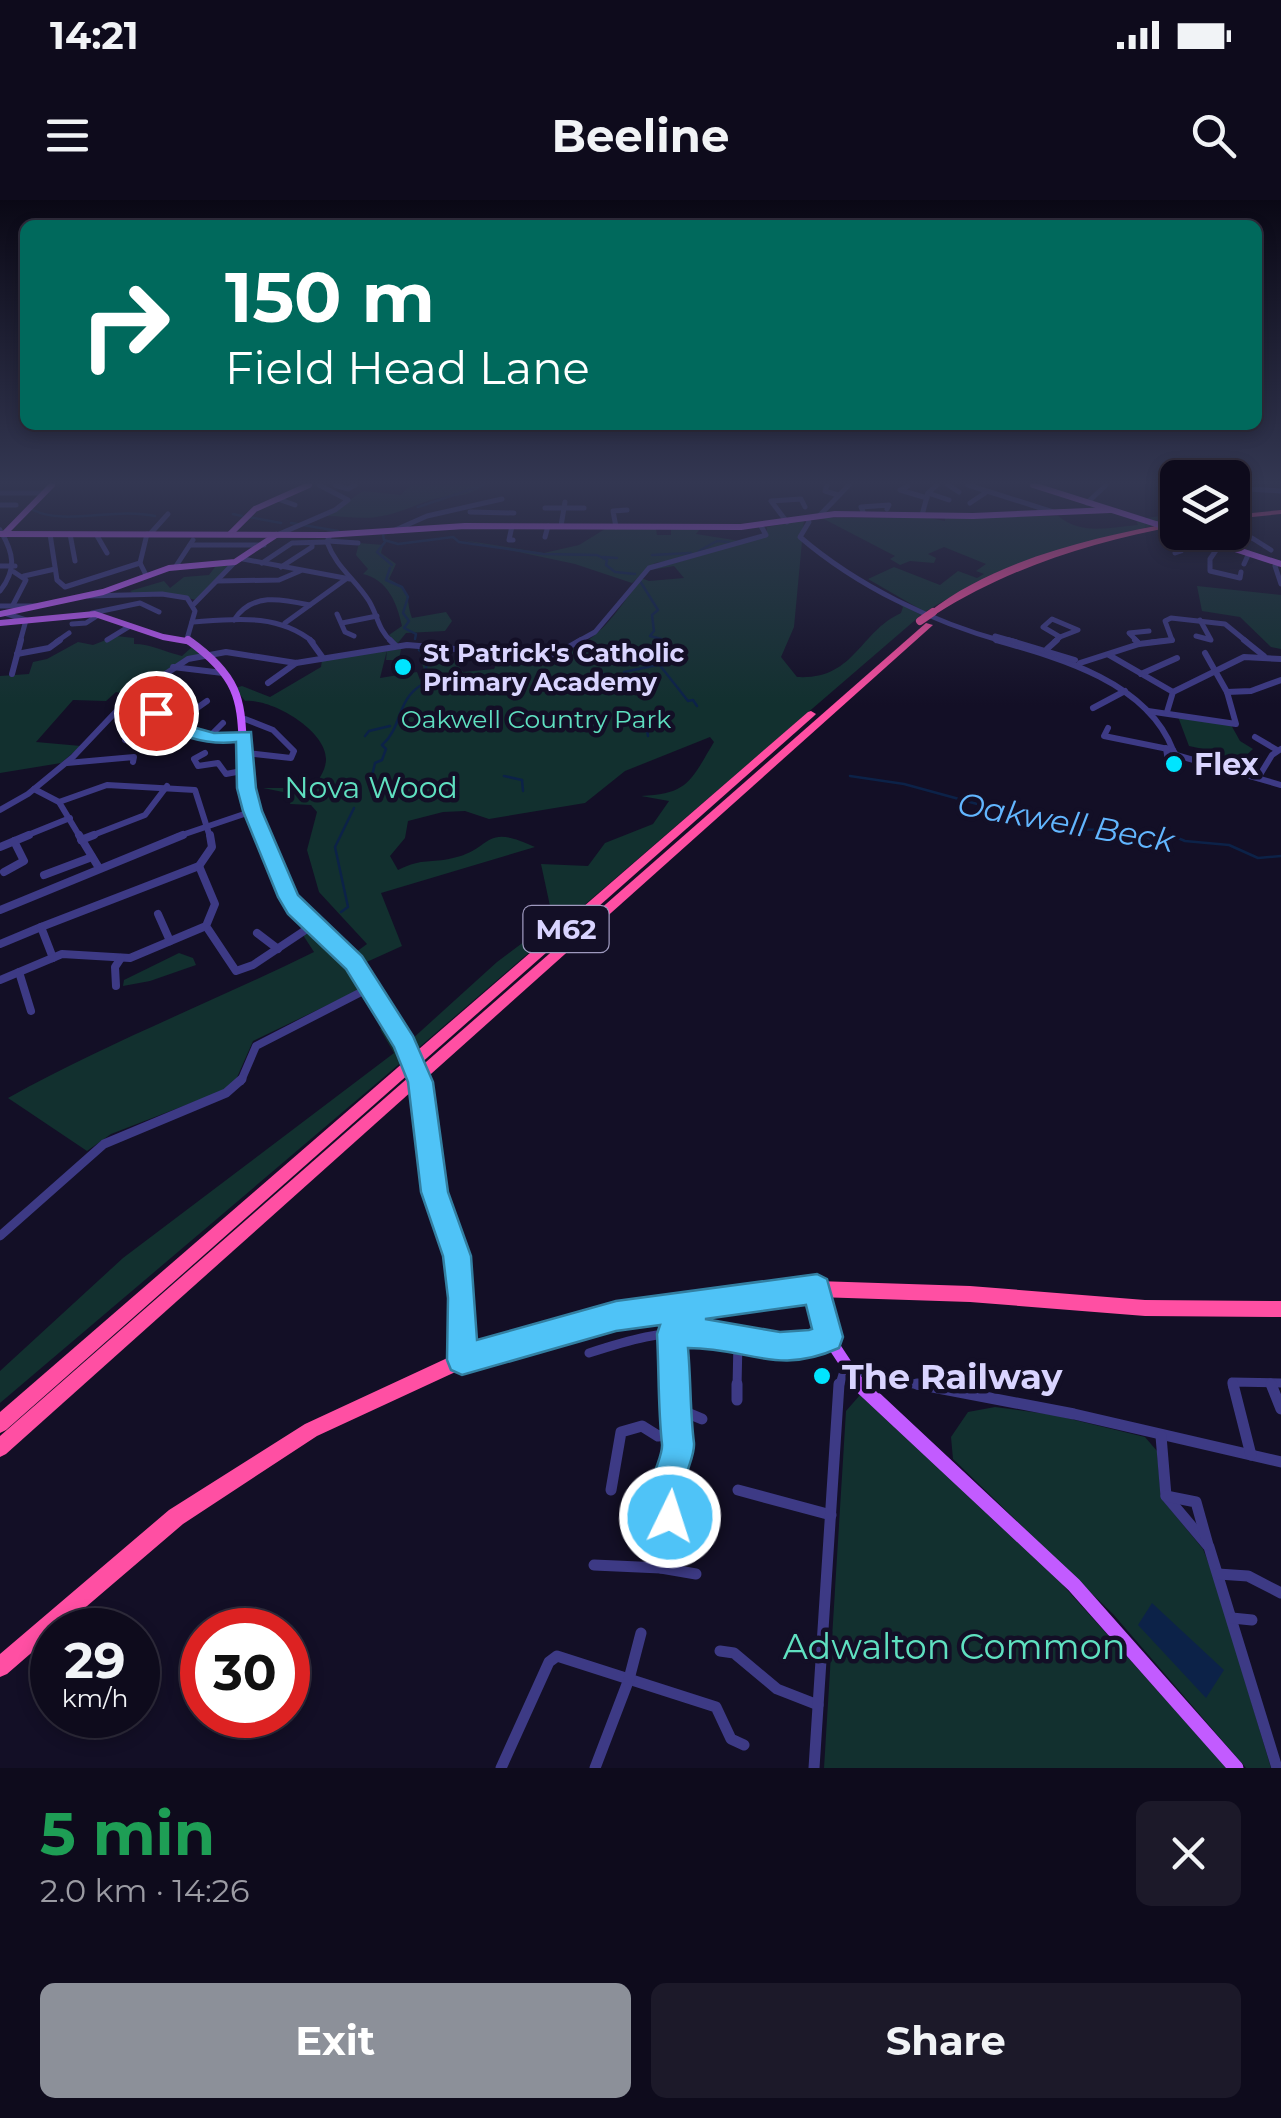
<!DOCTYPE html>
<meta charset="utf-8">
<style>
body{margin:0;font-family:Montserrat,sans-serif;background:#1c1929;color:#f1f3f6;height:100vh;display:flex;flex-direction:column;font-size:38px;white-space:nowrap}
*{box-sizing:border-box;margin:0}
p{font-size:32px;color:#9b9ba3}
.icon{flex:none;width:55px;height:55px;fill:none;stroke:currentColor;stroke-width:2;stroke-linecap:round;stroke-linejoin:round}
.map{position:relative;height:1568px;overflow:hidden}
.panel{display:flex;flex-direction:column;background:#0e0b1c;flex:1}
.panel>*{flex:none}
.guide{position:absolute;left:20px;top:20px;width:1242px;height:210px;border-radius:15px;box-shadow:0 5px 15px #0003,0 0 0 2px #2e2b3b;background:#00695c;color:#fff;overflow:hidden}
.fabs{position:absolute;left:1160px;top:260px;display:grid;gap:20px}
.fabs a{display:grid;place-items:center;width:90px;height:90px;border-radius:15px;background:#0e0b1c;box-shadow:0 5px 15px #0003,0 0 0 2px #2e2b3b;font-size:50px}
.speed{position:absolute;left:30px;top:1408px;display:flex;gap:20px;font-size:50px;font-weight:700;text-align:center}
.speed>*{display:grid;place-content:center;width:130px;height:130px;border-radius:50%;background:#0e0b1c;box-shadow:0 5px 15px #0003,0 0 0 2px #2e2b3b;line-height:1}
.speed small{font-size:25px;font-weight:400}
.speed .limit{border:15px solid #d22;background:#fff;color:#111}
.pin{position:absolute;display:grid;place-items:center;width:85px;height:85px;color:#fff;margin:-42px;border:5px solid #fff;border-radius:50%;box-shadow:0 2px 10px #0007}
.me{position:absolute;width:110px;margin:-55px;rotate:4deg;stroke-linejoin:round;filter:drop-shadow(0 0 8px #0008)}
.turn{display:flex;align-items:center;gap:35px;height:210px;padding:0 40px;font-size:45px}
.turn .icon{width:130px;height:130px;stroke-width:2.5}
.turn b{display:block;font-size:70px;line-height:85px}
.round{display:grid;place-items:center;flex:none;width:105px;height:105px;border-radius:15px;background:#1c1929}
.head{display:flex;align-items:center;justify-content:space-between;height:170px;padding:0 40px}
h1{font-size:60px;font-weight:700;line-height:75px;color:#1e9e55}
.cta{display:flex;gap:20px;margin-top:auto;padding:20px 40px}
.cta a{flex:1;height:115px;border-radius:15px;background:#8c9099;color:#fff;font-size:40px;font-weight:700;line-height:115px;text-align:center}
.cta a+a{background:#1c1929;color:#f1f3f6}
.status{display:flex;justify-content:space-between;align-items:center;height:70px;padding:0 50px;background:#0e0b1c;direction:ltr}
.status svg{height:28px;fill:currentColor}
header{display:flex;justify-content:space-between;align-items:center;height:130px;padding:0 40px;background:#0e0b1c;font-size:45px;font-weight:700}
.map>svg:first-child{display:block}
.green{fill:#12302f}
.water{fill:#0c2248}
.lines{fill:none;stroke-linecap:round;stroke-linejoin:round}
.stream{stroke:#0c2248;stroke-width:2.5}
.minor-far4{stroke:#3d3a85;stroke-width:5}
.minor-far3{stroke:#3d3a85;stroke-width:6}
.minor-far2{stroke:#3d3a85;stroke-width:8}
.minor-far1{stroke:#3d3a85;stroke-width:9}
.minor{stroke:#3d3a85;stroke-width:11}
.major-far4{stroke:#c25bff;stroke-width:6}
.major-far3{stroke:#c25bff;stroke-width:8}
.major-far2{stroke:#c25bff;stroke-width:10}
.major-far1{stroke:#c25bff;stroke-width:12}
.major{stroke:#c25bff;stroke-width:15}
.highway{fill:#ff4fa3;fill-rule:evenodd}
.major-bridge-far2{stroke:#c25bff;stroke-width:6}
.major-bridge-far1{stroke:#c25bff;stroke-width:10}
.major-bridge{stroke:#c25bff;stroke-width:12}
.highway-bridge{stroke:#ff4fa3;stroke-width:8}
.route{fill:#4fc3f7;stroke:#337fa1;stroke-width:2.5;fill-rule:evenodd}
.poi-dot{fill:#00e5ff;stroke:#130f26;stroke-width:4}
.labels{text-anchor:middle;dominant-baseline:central;stroke-width:9;stroke-linejoin:round;paint-order:stroke}
.far-poi-label{font-size:25px;font-weight:bold;fill:#d9d4ff;stroke:#130f26;text-anchor:start}
.far-park-label{font-size:25px;fill:#5fe0c0;stroke:#130f26}
.shield{fill:#130f26;stroke:#9e99be;stroke-width:2.5}
.shield-label{font-size:28px;font-weight:bold;fill:#d9d4ff}
.poi-label{font-size:30px;font-weight:bold;fill:#d9d4ff;stroke:#130f26;text-anchor:start}
.park-label{font-size:30px;fill:#5fe0c0;stroke:#130f26}
.water-label{font-size:32px;font-style:italic;fill:#62b6ff;stroke:#130f26}
.near-poi-label{font-size:35px;font-weight:bold;fill:#d9d4ff;stroke:#130f26;text-anchor:start}
.near-park-label{font-size:35px;fill:#5fe0c0;stroke:#130f26}
</style>
<div class="status"><b>14:21</b><svg viewBox="0 0 49 12"><path d="M0 12V9h3v3zM5 12V6h3v6zM10 12V3h3v9zM15 12V0h3v12zM26 1h20v11H26zM47 4h2v5h-2z"/></svg></div>
<header><svg class="icon" aria-label="menu" viewBox="0 0 24 24"><path d="M4 6h16M4 12h16M4 18h16"/></svg>Beeline<svg class="icon" aria-label="search" viewBox="0 0 24 24"><circle cx="10" cy="10" r="6"/><path d="M15 15l6 6"/></svg></header>
<div class="map">
<svg width="1281" height="1568" viewBox="0 0 1281 1568">
<rect width="100%" height="100%" fill="#130f26"/>
<g class="green">
<path d="M410,285H484C464,298 462,294 439,298C422,301 405,312 382,316C364,320 346,316 326,316L363,291L401,295Z"/>
<path d="M1178,313L1177,321C1086,339 1005,363 925,412L868,379L894,367L940,385L958,371L977,378L984,374L976,371L986,364L944,347L928,354L936,358L934,363L910,361L900,365L890,359L895,356L822,318H930L945,321V317L1058,316C1083,336 1111,327 1138,325L1136,320Z"/>
<path d="M804,320L794,427L781,457L797,477C855,480 858,433 901,413L903,407L870,384L921,415L416,850L411,840L497,762L553,720L541,664L588,666L605,643L653,624L669,601L641,596C689,594 691,580 714,542L710,537L625,571L585,603L489,619L465,611L443,612L408,621L405,638L390,656L398,670C425,657 429,664 453,658C493,650 482,622 535,647L381,693L402,746L360,765L352,755L367,744L319,692L307,650L317,612L311,605L290,604L293,594L263,588H313C319,579 326,570 326,559C326,530 271,498 245,501L235,488L242,486L270,497L321,467L322,460L401,449L399,460H386L387,450L380,478L417,472L420,480L424,470L420,457L424,447L448,451L463,472L494,469L497,463L507,465L515,457C584,461 605,430 641,378L649,381L684,378L674,366L650,370L703,355L655,363L632,383L575,364L462,340L544,353L579,345L605,329H656L657,335H671V329H700L696,334L740,341L767,336V327Z"/>
<path d="M359,343L383,345L381,353L396,364L389,379C415,393 404,396 412,418L446,412L452,421L445,431L406,433L397,444L389,435L402,426C397,403 388,380 363,374L368,369L356,355Z"/>
<path d="M218,363H231L196,400L162,392L134,394L130,391L164,381L170,388L184,377L209,375Z"/>
<path d="M1197,386L1281,395V449L1271,447L1240,417L1202,411Z"/>
<path d="M116,436L134,438V444C151,444 165,452 182,456L192,447L205,454L186,457L132,495L116,492L106,501L73,500L36,542L81,546L61,563L0,573V476L29,474L33,462L47,459L78,442L93,445Z"/>
<path d="M1177,514L1230,523L1240,541L1253,549L1240,561L1254,577L1203,561V549L1189,546Z"/>
<path d="M313,729L348,759L367,786L253,841L235,882L222,891L111,934L87,951L8,898C107,843 212,802 314,752L303,735Z"/>
<path d="M179,753L193,758L196,765L150,781L123,786L124,780Z"/>
<path d="M388,825L404,860L0,1203V1171L123,1058L394,853L380,829Z"/>
<path d="M860,1195L1053,1374L1227,1568H824L846,1211Z"/>
<path d="M995,1207L1054,1215L1145,1237L1157,1251L1161,1298L1203,1349L1214,1377L1271,1568H1246L1113,1414L953,1259L951,1237L968,1212Z"/>
</g>
<path class="water" d="M1152,1403L1224,1470L1206,1498L1138,1425Z"/>
<g class="lines">
<g class="stream">
<path d="M418,307L484,285"/>
<path d="M33,310C66,326 114,307 155,316"/>
<path d="M233,314L242,316"/>
<path d="M249,317L281,323"/>
<path d="M291,323L338,331"/>
<path d="M383,334L384,340L398,344L453,337L459,342L543,354L597,355L607,360L606,365L615,372L635,374"/>
<path d="M385,342L377,352L392,365"/>
<path d="M699,351L717,341L729,342"/>
<path d="M652,355L691,353"/>
<path d="M603,357L617,358"/>
<path d="M390,368L386,380L402,387L408,397L403,413L409,421L404,428L416,434L415,439"/>
<path d="M640,381L658,410L652,415L654,431L650,436L661,439L664,445L658,463L688,501L693,500L697,506"/>
<path d="M624,472L657,465"/>
<path d="M590,488L593,475L604,474"/>
<path d="M647,529L648,536"/>
<path d="M649,531L653,526"/>
<path d="M365,536L369,531L390,526"/>
<path d="M372,576L375,563L382,560L386,549L382,545C403,527 396,499 423,484L428,457L419,450"/>
<path d="M504,576L522,580L523,591"/>
<path d="M850,576L904,584L1069,629L1134,631L1153,640L1166,633L1185,641L1229,645L1258,658L1281,656"/>
<path d="M341,712L348,707L335,647L354,608"/>
</g>
<g class="minor-far4">
<path d="M335,285L348,289L355,285"/>
<path d="M827,285L825,291L838,295"/>
<path d="M948,285L959,292"/>
<path d="M968,285L1053,312"/>
<path d="M908,286L900,290L927,298"/>
<path d="M1232,288L1281,291"/>
<path d="M0,293H44"/>
<path d="M928,293L949,300"/>
<path d="M278,299L295,305"/>
<path d="M970,303L985,293"/>
<path d="M1087,303L1106,285"/>
<path d="M0,305H16"/>
<path d="M545,308H584"/>
<path d="M470,312L514,313"/>
<path d="M864,314L861,307L889,305L887,309"/>
<path d="M922,315L928,293L937,285"/>
<path d="M819,316L849,285"/>
<path d="M807,318L809,322L800,337C857,386 932,422 1005,442"/>
<path d="M787,322L771,301L801,299L805,307"/>
<path d="M512,326L509,340H513"/>
<path d="M561,326L565,302"/>
<path d="M616,327L613,311L627,310"/>
<path d="M0,330C14,353 17,369 0,391"/>
<path d="M393,331L427,316L502,299"/>
<path d="M50,334L57,380L65,387L140,363"/>
<path d="M70,334L75,361"/>
<path d="M96,334L107,353"/>
<path d="M150,334L168,314"/>
<path d="M277,335L335,310L348,300L319,285"/>
<path d="M330,335L327,342C336,367 355,379 369,401C378,416 378,430 392,442"/>
<path d="M545,337L548,326"/>
<path d="M328,341L358,343"/>
<path d="M190,345H264"/>
<path d="M1175,353L1181,351L1174,341L1193,336"/>
<path d="M243,359L350,379"/>
<path d="M262,363L292,343L327,342"/>
<path d="M1279,363L1275,366L1281,384"/>
<path d="M1244,364L1249,353"/>
<path d="M0,366H15"/>
<path d="M176,366L193,340"/>
<path d="M281,367L312,347V343"/>
<path d="M1241,372L1240,378L1210,371V359L1221,343L1252,338L1271,350"/>
<path d="M146,375L140,363L147,334"/>
<path d="M24,376L55,369"/>
<path d="M217,381L279,380L300,371"/>
<path d="M88,396L162,394L187,398L195,411L187,439"/>
<path d="M194,404L235,362"/>
<path d="M13,405L26,380L14,372"/>
<path d="M0,406H35"/>
<path d="M4,413L26,420L20,442"/>
<path d="M92,413L140,403L159,412"/>
<path d="M337,414L345,432L354,436"/>
<path d="M1052,419L1078,430L1060,437L1043,427Z"/>
<path d="M234,420C252,392 282,399 310,405"/>
<path d="M192,422C235,419 278,413 313,442"/>
<path d="M285,423L346,379"/>
<path d="M342,423L377,416"/>
<path d="M72,424L86,423L100,414"/>
<path d="M995,436L1016,442"/>
<path d="M1196,436L1211,440L1200,420"/>
<path d="M107,440L130,426"/>
<path d="M56,442L69,433"/>
<path d="M577,442L595,432L649,368L766,335L761,326"/>
<path d="M1054,442L1060,437"/>
<path d="M1138,442L1129,433L1149,431"/>
<path d="M1152,442L1172,440L1165,421L1171,418L1225,424L1247,442"/>
</g>
<g class="minor-far3">
<path d="M310,440L323,458"/>
<path d="M390,440L396,446"/>
<path d="M996,440C1060,458 1147,482 1173,550L1104,536L1108,528"/>
<path d="M1008,440L1075,460"/>
<path d="M1135,440L1139,444"/>
<path d="M1244,440L1264,456"/>
<path d="M1047,449L1057,440"/>
<path d="M17,454L49,448L60,440"/>
<path d="M1109,455L1173,492"/>
<path d="M1080,463L1139,444L1172,440"/>
<path d="M173,467L223,473"/>
<path d="M12,474L21,440"/>
<path d="M1141,474L1177,458"/>
<path d="M268,483L296,463"/>
<path d="M1227,492L1251,491L1281,480"/>
<path d="M1093,508L1125,491"/>
<path d="M1148,511L1236,524L1227,492L1205,453"/>
<path d="M1167,512L1173,492L1244,457L1281,459"/>
<path d="M153,516L214,539L245,535"/>
<path d="M245,519L273,530L294,551L291,558L246,553"/>
<path d="M173,525L207,501"/>
<path d="M209,537L223,523"/>
<path d="M1255,537L1277,550"/>
<path d="M125,540L169,500"/>
<path d="M166,540L183,530"/>
<path d="M1166,548L1169,568"/>
<path d="M1173,550L1176,555L1281,585"/>
<path d="M205,553L194,559L198,566L218,563L226,574L247,570"/>
<path d="M67,563L134,557L133,562"/>
<path d="M1258,578L1272,555L1281,549"/>
<path d="M34,589L59,602L80,637"/>
<path d="M59,602L107,585L195,590L210,637"/>
<path d="M0,610L28,594L73,557L128,499L188,459L226,452L296,463L407,445L551,457L581,440"/>
<path d="M23,637L70,618"/>
<path d="M88,637L145,615L167,586"/>
<path d="M176,637L253,611"/>
</g>
<g class="minor-far2">
<path d="M79,635L99,668"/>
<path d="M81,640L94,635"/>
<path d="M0,647L29,635"/>
<path d="M4,672L24,661L14,641"/>
<path d="M44,675L92,657"/>
<path d="M0,710L183,635"/>
<path d="M158,714L170,741"/>
<path d="M208,729L236,771L253,765L313,725"/>
<path d="M257,733L278,749"/>
<path d="M0,744L41,727"/>
<path d="M53,758L41,727L199,666L212,647L210,635"/>
<path d="M19,772L31,811"/>
<path d="M0,780L62,754L130,758L206,726L215,704L199,666"/>
<path d="M116,786L115,767L121,758"/>
<path d="M241,881L256,846L371,787"/>
</g>
<g class="minor-far1">
<path d="M0,1036L104,944L226,893L242,879"/>
<path d="M672,1134L676,1187"/>
<path d="M589,1153C626,1141 665,1129 704,1133C748,1137 785,1152 828,1137"/>
<path d="M1270,1183L1272,1187"/>
<path d="M737,1187L738,1140"/>
<path d="M839,1187L845,1168L927,1187"/>
<path d="M1233,1187L1232,1182L1281,1183"/>
</g>
<g class="minor">
<path d="M917,1184L1074,1214L1281,1262"/>
<path d="M1233,1184L1251,1255"/>
<path d="M1271,1184L1281,1209"/>
<path d="M737,1200V1184"/>
<path d="M678,1209L702,1219"/>
<path d="M1161,1236L1166,1296L1209,1347L1277,1568"/>
<path d="M611,1290L621,1232L642,1226L658,1236L674,1234"/>
<path d="M738,1290L831,1315"/>
<path d="M1166,1296L1196,1302L1208,1345"/>
<path d="M594,1365L661,1368L670,1317L669,1280L678,1245L674,1234L676,1184"/>
<path d="M661,1368L696,1374"/>
<path d="M1218,1374L1248,1376L1281,1393"/>
<path d="M1232,1418L1252,1420"/>
<path d="M720,1451L734,1453L777,1489L818,1505"/>
<path d="M501,1568L549,1462L557,1456L716,1507L731,1539L744,1545"/>
<path d="M595,1568L629,1479L641,1433"/>
<path d="M814,1568L839,1184"/>
</g>
<g class="major-far4">
<path d="M1033,285L1156,324"/>
<path d="M1183,332L1281,364"/>
<path d="M0,334L326,335L465,326L741,327L835,314L973,316L1110,310"/>
<path d="M4,334L52,285"/>
<path d="M230,334L255,309L309,285"/>
<path d="M0,414L103,392L169,368L235,362L276,335"/>
<path d="M0,423L95,414L163,437L192,442"/>
</g>
<path class="major-far3" d="M188,440C256,488 236,516 247,585C250,603 259,621 266,637"/>
<path class="major-far2" d="M265,635L296,709L351,759L405,843"/>
<g class="major-far1">
<path d="M424,901L435,992L455,1048L460,1077L462,1160"/>
<path d="M817,1089L828,1137L861,1187"/>
</g>
<path class="major" d="M859,1184L1074,1385L1236,1568"/>
<g class="highway">
<path d="M1281,310V314L1232,319V315Z"/>
<path d="M1178,322V326C1091,342 1011,367 936,414L929,412C995,360 1096,336 1178,322Z"/>
<path d="M926,423L933,425L6,1254L0,1257V1236Z"/>
<path d="M811,511L816,514L814,516L6,1230L0,1233V1212L808,512Z"/>
<path d="M817,1081L970,1086L1145,1100L1281,1101V1117L1145,1116L970,1102L817,1097L731,1105L616,1124L464,1168L317,1236L183,1324L59,1430H52V1435L7,1474L0,1477V1454L169,1310L305,1224L456,1154L616,1108L731,1089Z"/>
</g>
<path class="major-bridge-far2" d="M1156,324L1178,331"/>
<path class="major-bridge-far1" d="M405,843L418,881"/>
<path class="major-bridge" d="M417,879L424,901"/>
<path class="highway-bridge" d="M920,421L933,412"/>
</g>
<linearGradient id="sky" x2="0" y2="1"><stop stop-color="#0a0815"/><stop offset="0.56" stop-color="#333752"/><stop offset="1" stop-color="#333752" stop-opacity="0"/></linearGradient>
<rect width="1281" height="505" fill="url(#sky)"/>
<path class="route" d="M156,508L189,526L214,533L251,532L256,588L262,611L298,695L362,756L413,836L433,882L448,992L471,1056L477,1140L616,1101L817,1074L827,1079L843,1137L839,1148C776,1176 750,1148 688,1148C691,1180 690,1213 694,1243C695,1255 686,1270 685,1282C684,1299 688,1313 682,1329L670,1334L658,1329C651,1313 650,1291 654,1275C656,1266 663,1253 662,1244C658,1209 659,1170 657,1134L660,1125L616,1131L462,1175L451,1170L447,1160L448,1098L443,1056L421,992L408,882L394,847L346,769L288,714L278,697L243,611L237,588L236,542C203,546 177,534 147,520V512ZM806,1105L812,1129L809,1130L780,1132L705,1119Z"/>
<g class="poi-dot">
<circle cx="403" cy="467" r="10"/>
<circle cx="1174" cy="564" r="10"/>
<circle cx="822" cy="1176" r="10"/>
</g>
<g class="labels">
<g class="far-poi-label">
<text x="423" y="453">St Patrick's Catholic<tspan x="423" dy="29">Primary Academy</tspan></text>
</g>
<g class="far-park-label">
<text x="536" y="519">Oakwell Country Park</text>
</g>
<rect class="shield" x="523.5" y="706" width="85" height="46" rx="8"/>
<g class="shield-label">
<text x="566" y="729">M62</text>
</g>
<g class="poi-label">
<text x="1194" y="564">Flex</text>
</g>
<g class="park-label">
<text x="371" y="587">Nova Wood</text>
</g>
<g class="water-label">
<text transform="translate(1066 622) rotate(10)">Oakwell Beck</text>
</g>
<g class="near-poi-label">
<text x="842" y="1176">The Railway</text>
</g>
<g class="near-park-label">
<text x="954" y="1446">Adwalton Common</text>
</g>
</g>
</svg>
<div class="fabs">
<a><svg class="icon" aria-label="layers" viewBox="0 0 24 24"><path d="M12 4l9 5-9 5-9-5zM3 14l9 5 9-5"/></svg></a>
</div>
<div class="speed"><div>29<small>km/h</small></div><div class="limit">30</div></div>
<div class="pin" style="left:156px;top:513px;background:#d93025"><svg class="icon" aria-label="arrive" viewBox="0 0 24 24"><path d="M6 21V4h12l-3 4 3 4H6"/></svg></div>
<svg class="me" style="left:670px;top:1317px" viewBox="-20 -20 40 40"><circle r="17" fill="#4fc3f7" stroke="#fff" stroke-width="3"/><path d="M0-11L8 9 0 5-8 9z" fill="#fff"/></svg>
<div class="guide">
<div class="turn"><svg class="icon" aria-label="right" viewBox="0 0 24 24"><path d="M7 20v-9h11M14 6l5 5-5 5"/></svg><div><b>150 m</b>Field Head Lane</div></div>
</div>
</div>
<section class="panel">
<div class="head"><div><h1>5 min</h1><p>2.0 km · 14:26</p></div><a class="round"><svg class="icon" aria-label="close" viewBox="0 0 24 24"><path d="M6 6l12 12M18 6L6 18"/></svg></a></div>
<div class="cta"><a>Exit</a><a>Share</a></div>
</section>
